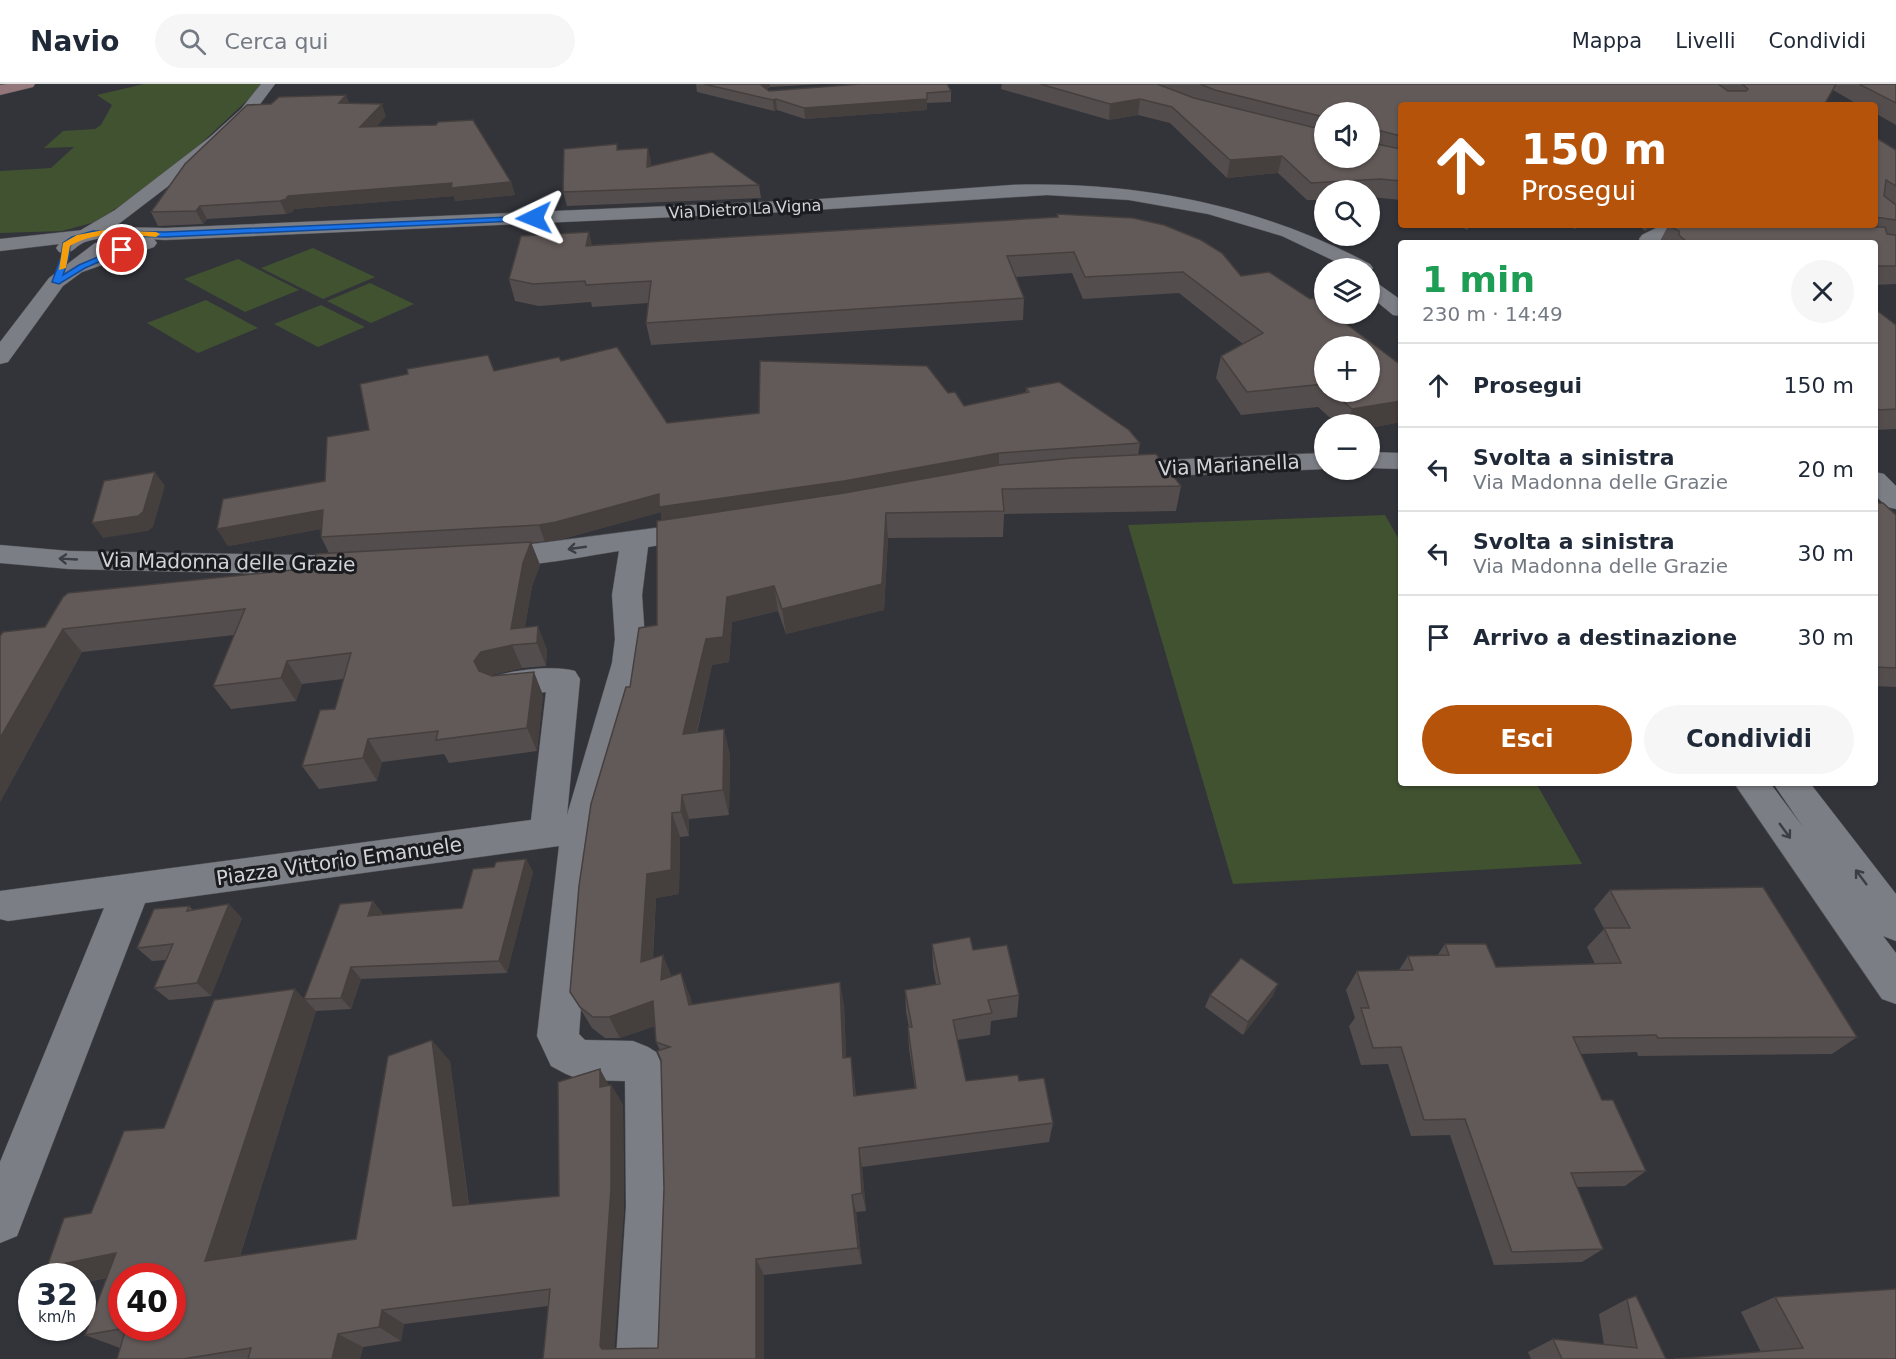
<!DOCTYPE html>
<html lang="it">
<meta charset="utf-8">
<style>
body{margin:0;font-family:"DejaVu Sans",sans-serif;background:#f6f6f7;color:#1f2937;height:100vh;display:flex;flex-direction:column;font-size:22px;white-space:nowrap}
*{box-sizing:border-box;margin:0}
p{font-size:20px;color:#747a83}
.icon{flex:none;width:33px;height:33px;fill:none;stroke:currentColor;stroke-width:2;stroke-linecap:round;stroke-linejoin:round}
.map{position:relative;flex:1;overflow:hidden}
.panel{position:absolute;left:1398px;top:156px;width:480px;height:546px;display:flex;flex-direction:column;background:#fff;border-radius:6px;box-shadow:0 2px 4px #0004}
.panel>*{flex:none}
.banner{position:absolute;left:1398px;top:18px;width:480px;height:126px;border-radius:6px;box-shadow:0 2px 4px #0004;background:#b45309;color:#fff;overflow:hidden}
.fabs{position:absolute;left:1314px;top:18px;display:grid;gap:12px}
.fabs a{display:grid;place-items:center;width:66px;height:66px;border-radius:50%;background:#fff;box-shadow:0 2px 4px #0004;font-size:30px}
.speed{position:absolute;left:18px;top:1179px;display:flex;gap:12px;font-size:30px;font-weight:700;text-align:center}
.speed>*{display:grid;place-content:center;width:78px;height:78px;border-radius:50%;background:#fff;box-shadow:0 2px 4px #0004;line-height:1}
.speed small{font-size:15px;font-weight:400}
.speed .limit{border:9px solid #d22;background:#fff;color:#111}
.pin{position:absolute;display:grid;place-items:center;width:51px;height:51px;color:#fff;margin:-26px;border:3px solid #fff;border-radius:50%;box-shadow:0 2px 6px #0007}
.me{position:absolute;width:66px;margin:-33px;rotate:268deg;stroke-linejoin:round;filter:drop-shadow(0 0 4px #0008)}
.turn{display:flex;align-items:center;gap:21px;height:126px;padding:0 24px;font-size:27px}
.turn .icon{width:78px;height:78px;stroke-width:2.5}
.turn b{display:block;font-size:42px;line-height:51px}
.round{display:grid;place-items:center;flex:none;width:63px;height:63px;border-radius:32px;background:#f6f6f7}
.summary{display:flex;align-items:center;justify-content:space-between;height:102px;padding:0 24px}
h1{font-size:36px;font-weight:700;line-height:45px;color:#1e9e55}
.cta{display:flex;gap:12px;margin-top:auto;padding:12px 24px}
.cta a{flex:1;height:69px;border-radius:36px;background:#b45309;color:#fff;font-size:24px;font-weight:700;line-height:69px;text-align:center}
.cta a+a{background:#f6f6f7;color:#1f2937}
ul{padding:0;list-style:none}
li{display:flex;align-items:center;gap:18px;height:84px;padding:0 24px;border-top:2px solid #e0e1e3}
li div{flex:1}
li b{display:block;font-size:22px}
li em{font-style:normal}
header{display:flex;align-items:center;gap:36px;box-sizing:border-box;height:84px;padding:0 30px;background:#fff;border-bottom:2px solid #e0e1e3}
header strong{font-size:28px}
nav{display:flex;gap:33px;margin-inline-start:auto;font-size:21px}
.search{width:420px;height:54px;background:#f6f6f7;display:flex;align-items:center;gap:15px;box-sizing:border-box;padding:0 21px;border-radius:33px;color:#747a83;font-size:22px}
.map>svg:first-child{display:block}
.green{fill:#415231}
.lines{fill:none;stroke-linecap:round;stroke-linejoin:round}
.minor-casing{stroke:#515358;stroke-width:1}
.tertiary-casing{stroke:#515358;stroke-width:1}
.secondary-casing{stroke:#515358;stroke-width:1}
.minor{fill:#7c7e85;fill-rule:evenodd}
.tertiary{fill:#7c7e85;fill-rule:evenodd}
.secondary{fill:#94777a;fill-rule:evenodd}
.wall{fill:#544d4d;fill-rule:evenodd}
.shaded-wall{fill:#453f3e}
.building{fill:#625a59;stroke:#453f3e;stroke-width:1.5;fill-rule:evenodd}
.oneway{stroke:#3d3e43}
.route{fill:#1a73e8;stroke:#114b97;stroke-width:1.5}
.slow{fill:#f59e0b}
.labels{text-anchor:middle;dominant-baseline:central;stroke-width:6;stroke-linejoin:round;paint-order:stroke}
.far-street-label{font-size:16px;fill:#d2d3d7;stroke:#1b1c1f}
.street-label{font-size:20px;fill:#d2d3d7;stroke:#1b1c1f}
</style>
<header>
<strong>Navio</strong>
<div class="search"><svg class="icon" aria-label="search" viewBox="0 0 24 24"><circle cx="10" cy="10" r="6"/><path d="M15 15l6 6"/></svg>Cerca qui</div>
<nav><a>Mappa</a><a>Livelli</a><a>Condividi</a></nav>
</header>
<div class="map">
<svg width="1896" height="1275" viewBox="0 0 1896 1275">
<rect width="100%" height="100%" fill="#32343a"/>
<g class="green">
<path d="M144,0H260L256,8L194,66L138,110L95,138L62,147L0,149V87L51,84L74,63L44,64L63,47L95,45L101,41L112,21L97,11Z"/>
<path d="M313,164L375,193L323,215L261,184Z"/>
<path d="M238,175L299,206L245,228L184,195Z"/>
<path d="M370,199L414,220L371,239L327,217Z"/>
<path d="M206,216L258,244L198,269L147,239Z"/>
<path d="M321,221L365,243L318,263L274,240Z"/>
<path d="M1385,431L1401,459V699H1536L1582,780L1233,800L1128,441Z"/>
</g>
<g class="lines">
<defs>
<g id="minor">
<path d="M261,0H275L252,31L205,74L112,145L95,154H81L78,150L81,146L115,126L210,53L241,25Z"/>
<path d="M1662,141H1685L1683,145L1656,159H1642L1639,155L1642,151Z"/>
<path d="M147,153L154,155L157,159L154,163L82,188L63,202L8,278L0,280V258L49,194L95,159H109L112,163Z"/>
<path d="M1370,368L1401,369V385L1370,384Z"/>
<path d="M1324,369V385L1123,394L1114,391L1110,386L1114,381L1123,378Z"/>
<path d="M1875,388L1884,390L1896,402V425L1887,423L1875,411Z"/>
<path d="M701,438L711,441L715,447L711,453L648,463L642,511L645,555L644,579L599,744L592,777L579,950L585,956L633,957L648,963L656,968L669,997L672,1123L668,1275H616L626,1123L625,997L581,996L566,990L551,982L537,952L559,762L145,819L17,1152L0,1159V1078L104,824L8,837L0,835V807L531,736L546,608L503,613L492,609L487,601L492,593C513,586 554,581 575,587L580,595L567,731L612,579L615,555L612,511L619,467C584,472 512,488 480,479L476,473L480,467Z"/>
<path d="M0,461L69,467L361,472L371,475L375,481L371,487L361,490L325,491L69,485L0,479Z"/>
</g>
<g id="tertiary">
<path d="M1011,101C1137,97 1259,121 1370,180L1373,184L1370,188V184H1349L1282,152L1208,130L1129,116L1047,111L784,128L165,156C141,155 112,149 88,157C75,160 74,172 59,168L56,164L59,160L0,167V155L111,143L165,144L807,116Z"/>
<path d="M1370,197L1377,199L1401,216V232L1393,231L1370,212Z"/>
<path d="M1734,699H1770L1803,743L1773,699H1810L1896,810V857L1883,852L1896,869V920L1882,915Z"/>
</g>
<path id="secondary" d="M7,0H35L33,3L0,11V1Z"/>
</defs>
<use href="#minor" class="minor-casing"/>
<use href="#tertiary" class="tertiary-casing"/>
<use href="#secondary" class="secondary-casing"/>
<use href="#minor" class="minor"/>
<use href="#tertiary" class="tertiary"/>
<use href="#secondary" class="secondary"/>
</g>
<g class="wall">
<path d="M696,0H822L770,3L767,5L769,7H951V18L927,19V26L805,35L777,26L774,27L697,8Z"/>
<path d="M1002,0H1896V41L1875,29V21H1859L1833,6L1401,21V116L1370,113V106H1324V116H1307L1278,89L1227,94L1170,39L1138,31L1109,36L1001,5ZM1324,28L1370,74H1324Z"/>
<path d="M349,20L386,32L376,43L511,98L515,111L455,117L454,112L294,125L292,128L286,130L207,135L203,140L158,142L151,128Z"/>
<path d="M1875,53L1896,66V200L1875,201V159H1659L1668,142L1669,141H1875Z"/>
<path d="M617,60L618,66L651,77L650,82L759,101L761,114L567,122L563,108Z"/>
<path d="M1057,130L1241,192L1397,278H1401V338L1370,344V340H1337L1318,323L1241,331L1216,294L1221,272L1243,260L1179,209L1083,215L1072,189L1016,193L1024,214L1023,236L651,261L646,239L648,219L592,223L591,218L539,222L515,217L509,195L592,161L1057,133ZM1324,262L1370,308H1324Z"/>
<path d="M1459,141H1470L1467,146Z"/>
<path d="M1559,141H1578L1576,145Z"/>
<path d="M1638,141H1657L1645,147Z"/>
<path d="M1875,225L1896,241V345L1875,346Z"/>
<path d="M561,277L667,339L948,309L964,322L1026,308V304L1140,359L1138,371L1181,402L1176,427L1004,430L1003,453L888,454L884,526L786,550L778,527L732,538L729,578L712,581L697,649L730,670L729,731L689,735V752L680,753L679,810L656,814L653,874L690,912L692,921L844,920L846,973L854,994L856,1012L915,1004L909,965L908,943H909L906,928L905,906L936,900L933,883L932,860L973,866L1019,911L1017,933L991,937L990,951L957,956L966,997H1019L1053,1039L1049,1058L862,1083L866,1127L856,1128L862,1180L764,1191V1275H543L548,1222L404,1240L401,1257L363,1263L360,1275H117L120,1264L85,1251L107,1194L82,1199V1192H68L47,1183L91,1129L164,1044L304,915L373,817L383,830L382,831L462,824L494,783L526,775L533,788L507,889L361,895L351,925L316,927L240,1172L356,1155L450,977L469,1121L559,1112L609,1001H611L623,1021L624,1123L614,1264H658L664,1105L661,976L660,966L656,958L655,942L620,954H605L592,944L570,908L630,603L657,541L662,436L661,428L562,455L531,459L540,481L532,502L525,543L547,565L546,582L522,584L491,591V592L543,611L537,667L449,679L444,670L382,678L377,697L319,705L302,682L335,625L343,595L302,600L296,617L231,625L213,602L234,551L82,568L0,718V552L45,543L315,483L329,469L321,453V445L228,462L217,445L325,397L369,346L494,287Z"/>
<path d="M1875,419L1896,431V603L1875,602Z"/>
<path d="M1610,806L1857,953L1832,970L1638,972L1637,968L1581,970L1602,1016L1646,1087L1625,1102L1577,1103L1603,1165L1582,1178L1494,1181L1450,1051L1411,1052L1388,980L1361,981L1349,942L1355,934L1346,906L1357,887L1399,886L1408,872H1437L1445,860L1496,883L1595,880L1587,863L1604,845L1594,825Z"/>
<path d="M189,822L193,826L242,834L211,912L169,916L154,904L166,876L152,877L137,864Z"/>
<path d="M1278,900L1272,913L1243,951L1205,923L1210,911Z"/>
<path d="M1775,1213L1896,1275L1761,1268L1741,1228Z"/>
<path d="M1627,1215L1666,1275H1531L1528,1268L1553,1255L1604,1261L1599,1230Z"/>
</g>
<g class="shaded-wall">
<path d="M759,0H770V3L760,9Z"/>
<path d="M927,9V26L805,35L804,24Z"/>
<path d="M346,11L351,23L339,19Z"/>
<path d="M776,15L777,26L774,27L773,16Z"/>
<path d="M1140,15L1138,31L1109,36L1110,20Z"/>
<path d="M382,20L386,32L365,56L360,43Z"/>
<path d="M648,64L651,77L650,97L647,83Z"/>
<path d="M1282,72L1278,89L1227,94L1230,76Z"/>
<path d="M511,98L515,111L455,117L454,112L294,125L292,128L286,130L280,117L288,112L452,99Z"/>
<path d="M200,122L207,135L203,140L196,127Z"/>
<path d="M1648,141H1657L1645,147Z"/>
<path d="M589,148L594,169L586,162Z"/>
<path d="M1401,317V338L1370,344V340H1347L1352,325Z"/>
<path d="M999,369V386L664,440L661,428L562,455L545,458L539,441L659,410Z"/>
<path d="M155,388L165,402L153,443L148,447L103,454L92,439Z"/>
<path d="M323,426L332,443L228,462L217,445Z"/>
<path d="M886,429L888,454L884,526L786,550L782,525Z"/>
<path d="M531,458L540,481L532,502L522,560L511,545L523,479Z"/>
<path d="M774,502L778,527L732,538L729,578L712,581L690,675L683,650L706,555L727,513Z"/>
<path d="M538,542L547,565L546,582L537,559Z"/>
<path d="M63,545L82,568L0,718V654Z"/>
<path d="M512,561L522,584L491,591L485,600L474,577L481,568Z"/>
<path d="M287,577L302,600L296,617L281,594Z"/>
<path d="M534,588L543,611L537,667L527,644Z"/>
<path d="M724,645L730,670L729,731L723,706Z"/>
<path d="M368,655L382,678L377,697L363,674Z"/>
<path d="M682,711L689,735V752L681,728Z"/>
<path d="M672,729L680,753L679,810L656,814L651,900L641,878L647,790Z"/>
<path d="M526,775L533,788L507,889L499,877Z"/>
<path d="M373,817L383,830L378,845L368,832Z"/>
<path d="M229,820L242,834L211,912L197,899Z"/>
<path d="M663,871L672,893L661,896Z"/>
<path d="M351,883L361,895L351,925L341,914Z"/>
<path d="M681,889L690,912L698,943L689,921Z"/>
<path d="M840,898L844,920L847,994L843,974Z"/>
<path d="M1278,900L1272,913L1243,951L1248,938Z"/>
<path d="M295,905L316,927L233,1193L205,1177Z"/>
<path d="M653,917L663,939L620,954L609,933Z"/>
<path d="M432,956L450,977L471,1140L453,1122Z"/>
<path d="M851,973L854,994L857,1032L854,1012Z"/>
<path d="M600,985L611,1005V1001L623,1021L624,1123L614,1275L600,1262Z"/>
<path d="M859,1064L862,1083L866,1127L862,1109Z"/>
<path d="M852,1111L856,1128L862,1180L858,1164Z"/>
<path d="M116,1169L148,1185L82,1199V1192H68L47,1183Z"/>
<path d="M756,1175L764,1191V1275H756Z"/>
<path d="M382,1226L404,1240L401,1257L379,1243Z"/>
<path d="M338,1250L363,1263L360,1275H332Z"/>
</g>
<g class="building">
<path d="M704,0H760L769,7L860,0H947L951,7L927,9V15L804,24L776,15L773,16Z"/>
<path d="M1040,0H1157L1194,14L1324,46V74H1370V28H1324V33L1215,6L1200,0H1718L1728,7H1746L1748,5L1742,0H1836L1824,21H1401V52L1373,45L1370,57L1372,59L1401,65V97L1380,95L1311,99L1282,72L1230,76L1172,23L1140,15L1110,20Z"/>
<path d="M1859,0H1896V19Z"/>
<path d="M346,11L339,19L382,20L360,43L436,41L438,38L473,36L511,98L451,104L452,99L288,112L286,115L280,117L200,122L196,127L151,128L185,80L225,42L247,21L271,20L279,13Z"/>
<path d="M1875,53L1896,66V102L1886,96L1884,112L1896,121V136L1875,133Z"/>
<path d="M617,60V66L648,64L647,83L712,68L759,101L563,108L564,65Z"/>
<path d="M1057,130L1133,134L1164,141L1201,156L1222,169L1241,192L1269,188L1310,215L1313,214L1324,223V230H1333L1397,278H1401V317L1352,325L1333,308H1370V262H1324V300L1247,308L1221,272L1263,249L1183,188L1085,193L1074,168L1007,172L1024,214L646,239L651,197L586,201L585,197L533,200L509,195L521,152L589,148L586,162L1058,133Z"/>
<path d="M1669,141H1806L1823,143H1885L1887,150L1896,151V182H1875V159H1688L1679,151V147L1668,142Z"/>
<path d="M1875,225L1896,241V325L1879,326L1875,322Z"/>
<path d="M617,263L667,339L759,329L760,277L927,282L948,309L955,308L964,322L1029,308L1026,304L1059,298L1129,346L1140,359L999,369L844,397L659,423V410L556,438L539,441L321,453L323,426L217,445L223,415L325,397L327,353L369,346L360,300L408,290L407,285L488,271L494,287L559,273L561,277Z"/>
<path d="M1156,370L1181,402L1002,405L1004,427L886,429L882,500L782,525L774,502L727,513L723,553L706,555L683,650L724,645L723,706L682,711L681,728L672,729L671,786L647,790L641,878L663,871L661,896L681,889L689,921L840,898L843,974L851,973L854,1012L916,1004L908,943H912L905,906L940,900L932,860L970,853L973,866L1007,861L1019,911L988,916L992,929L953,936L966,997L1018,991L1019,997L1044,994L1053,1039L859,1064L862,1109L852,1111L858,1164L756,1175V1275H543L550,1205L382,1226L379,1243L338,1250L332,1275H248L251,1264L183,1275H117L126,1244L85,1251L116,1169L47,1183L64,1134L91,1129L124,1047L164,1044L214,916L295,905L205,1177L356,1155L388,972L432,956L453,1122L559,1112L558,998L600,985V1003L611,1001V1105L600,1262L602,1265L658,1264L664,1105L661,976L657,967L670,963L656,958L653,917L609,933H593L580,923L570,908L579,802L591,720L626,603H630L639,544L657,541V437L844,409L1000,381L1073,374ZM122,1192H172V1244H122Z"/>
<path d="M155,388L143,428L138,432L92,439L104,397Z"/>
<path d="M1875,419H1883L1896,431V584L1875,583Z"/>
<path d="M531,458L523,479L511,545L538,542L537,559L512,561L481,568L474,577L479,587L492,592L534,588L527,644L436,656L438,647L368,655L363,674L302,682L320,626L335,625L351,569L287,577L281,594L213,602L245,525L63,545L0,654V552L3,548L45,543L63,513L68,509L302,485L315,483L316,470Z"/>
<path d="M526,775L499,877L351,883L341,914L304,915L340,820L373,817L368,832L462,824L473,785L494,783L496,778Z"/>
<path d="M1763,803L1857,953L1658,954L1656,951L1573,953L1602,1016H1613L1646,1087L1571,1089L1603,1165L1512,1168L1465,1035L1424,1036L1401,963L1373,964L1361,924H1369L1357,887L1413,886L1408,872L1449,871L1445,860H1486L1496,883L1621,879L1604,844H1630L1610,806Z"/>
<path d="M229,820L197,899L154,904L173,860L137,864L154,825L189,822L187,827Z"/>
<path d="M1241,874L1278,900L1248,938L1210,911Z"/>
<path d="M1896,1205V1275H1674L1803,1264L1775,1213Z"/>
<path d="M1636,1212L1666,1275H1562L1553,1255L1637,1264L1627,1215Z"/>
</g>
<defs><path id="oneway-shaft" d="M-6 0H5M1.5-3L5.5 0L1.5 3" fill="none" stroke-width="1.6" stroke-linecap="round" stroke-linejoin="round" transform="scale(1.5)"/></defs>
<g class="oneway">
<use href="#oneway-shaft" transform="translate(577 464) rotate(172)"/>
<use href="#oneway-shaft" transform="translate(68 475) rotate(-177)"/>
<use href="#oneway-shaft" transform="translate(1785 747) rotate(54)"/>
<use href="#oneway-shaft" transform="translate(1861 793) rotate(-127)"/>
</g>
<path class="route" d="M534,132L537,133V136L165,153L93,151L77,156L70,162L69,173L63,191L79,181L119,164L126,166L85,184L59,200L52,198L61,173L63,159L72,153L93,147L165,148Z"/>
<path class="slow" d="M104,146L156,148L160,150L156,153C126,151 96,146 70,162L66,184L59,186L63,159L77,151Z"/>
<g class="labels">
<g class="far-street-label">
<text transform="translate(745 125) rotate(-3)">Via Dietro La Vigna</text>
</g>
<g class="street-label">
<text transform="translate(1229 381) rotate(-3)">Via Marianella</text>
<text transform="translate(228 478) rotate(1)">Via Madonna delle Grazie</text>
<text transform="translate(339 777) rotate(-8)">Piazza Vittorio Emanuele</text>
</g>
</g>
</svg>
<div class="fabs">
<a><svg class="icon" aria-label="sound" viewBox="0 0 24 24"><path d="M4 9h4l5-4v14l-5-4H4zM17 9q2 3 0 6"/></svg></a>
<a><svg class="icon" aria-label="search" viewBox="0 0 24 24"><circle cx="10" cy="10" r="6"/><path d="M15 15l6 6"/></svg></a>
<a><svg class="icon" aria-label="layers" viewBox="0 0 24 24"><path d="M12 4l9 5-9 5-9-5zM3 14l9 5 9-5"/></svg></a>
<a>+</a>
<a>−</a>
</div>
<div class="speed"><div>32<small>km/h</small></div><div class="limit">40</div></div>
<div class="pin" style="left:122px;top:166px;background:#d93025"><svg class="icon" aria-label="arrive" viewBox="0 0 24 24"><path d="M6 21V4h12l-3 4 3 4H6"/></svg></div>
<svg class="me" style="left:534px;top:134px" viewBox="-20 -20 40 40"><path d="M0-17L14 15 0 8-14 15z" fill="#1a73e8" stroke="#fff" stroke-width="4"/></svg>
<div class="banner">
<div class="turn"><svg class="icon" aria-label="ahead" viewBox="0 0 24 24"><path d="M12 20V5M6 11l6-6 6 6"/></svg><div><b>150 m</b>Prosegui</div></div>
</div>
<section class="panel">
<div class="summary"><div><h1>1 min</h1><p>230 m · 14:49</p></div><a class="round"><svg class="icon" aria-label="close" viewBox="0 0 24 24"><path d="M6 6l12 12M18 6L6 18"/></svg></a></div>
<ul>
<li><svg class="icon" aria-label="ahead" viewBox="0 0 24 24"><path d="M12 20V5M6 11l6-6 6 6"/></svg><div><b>Prosegui</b></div><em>150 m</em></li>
<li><svg class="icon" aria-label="left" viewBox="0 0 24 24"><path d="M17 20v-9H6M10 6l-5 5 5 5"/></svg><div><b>Svolta a sinistra</b><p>Via Madonna delle Grazie</p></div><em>20 m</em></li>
<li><svg class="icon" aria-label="left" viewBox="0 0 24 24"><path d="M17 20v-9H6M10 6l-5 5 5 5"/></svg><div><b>Svolta a sinistra</b><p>Via Madonna delle Grazie</p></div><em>30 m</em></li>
<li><svg class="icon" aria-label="arrive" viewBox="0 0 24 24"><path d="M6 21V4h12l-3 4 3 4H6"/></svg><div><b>Arrivo a destinazione</b></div><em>30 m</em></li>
</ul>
<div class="cta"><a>Esci</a><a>Condividi</a></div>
</section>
</div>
